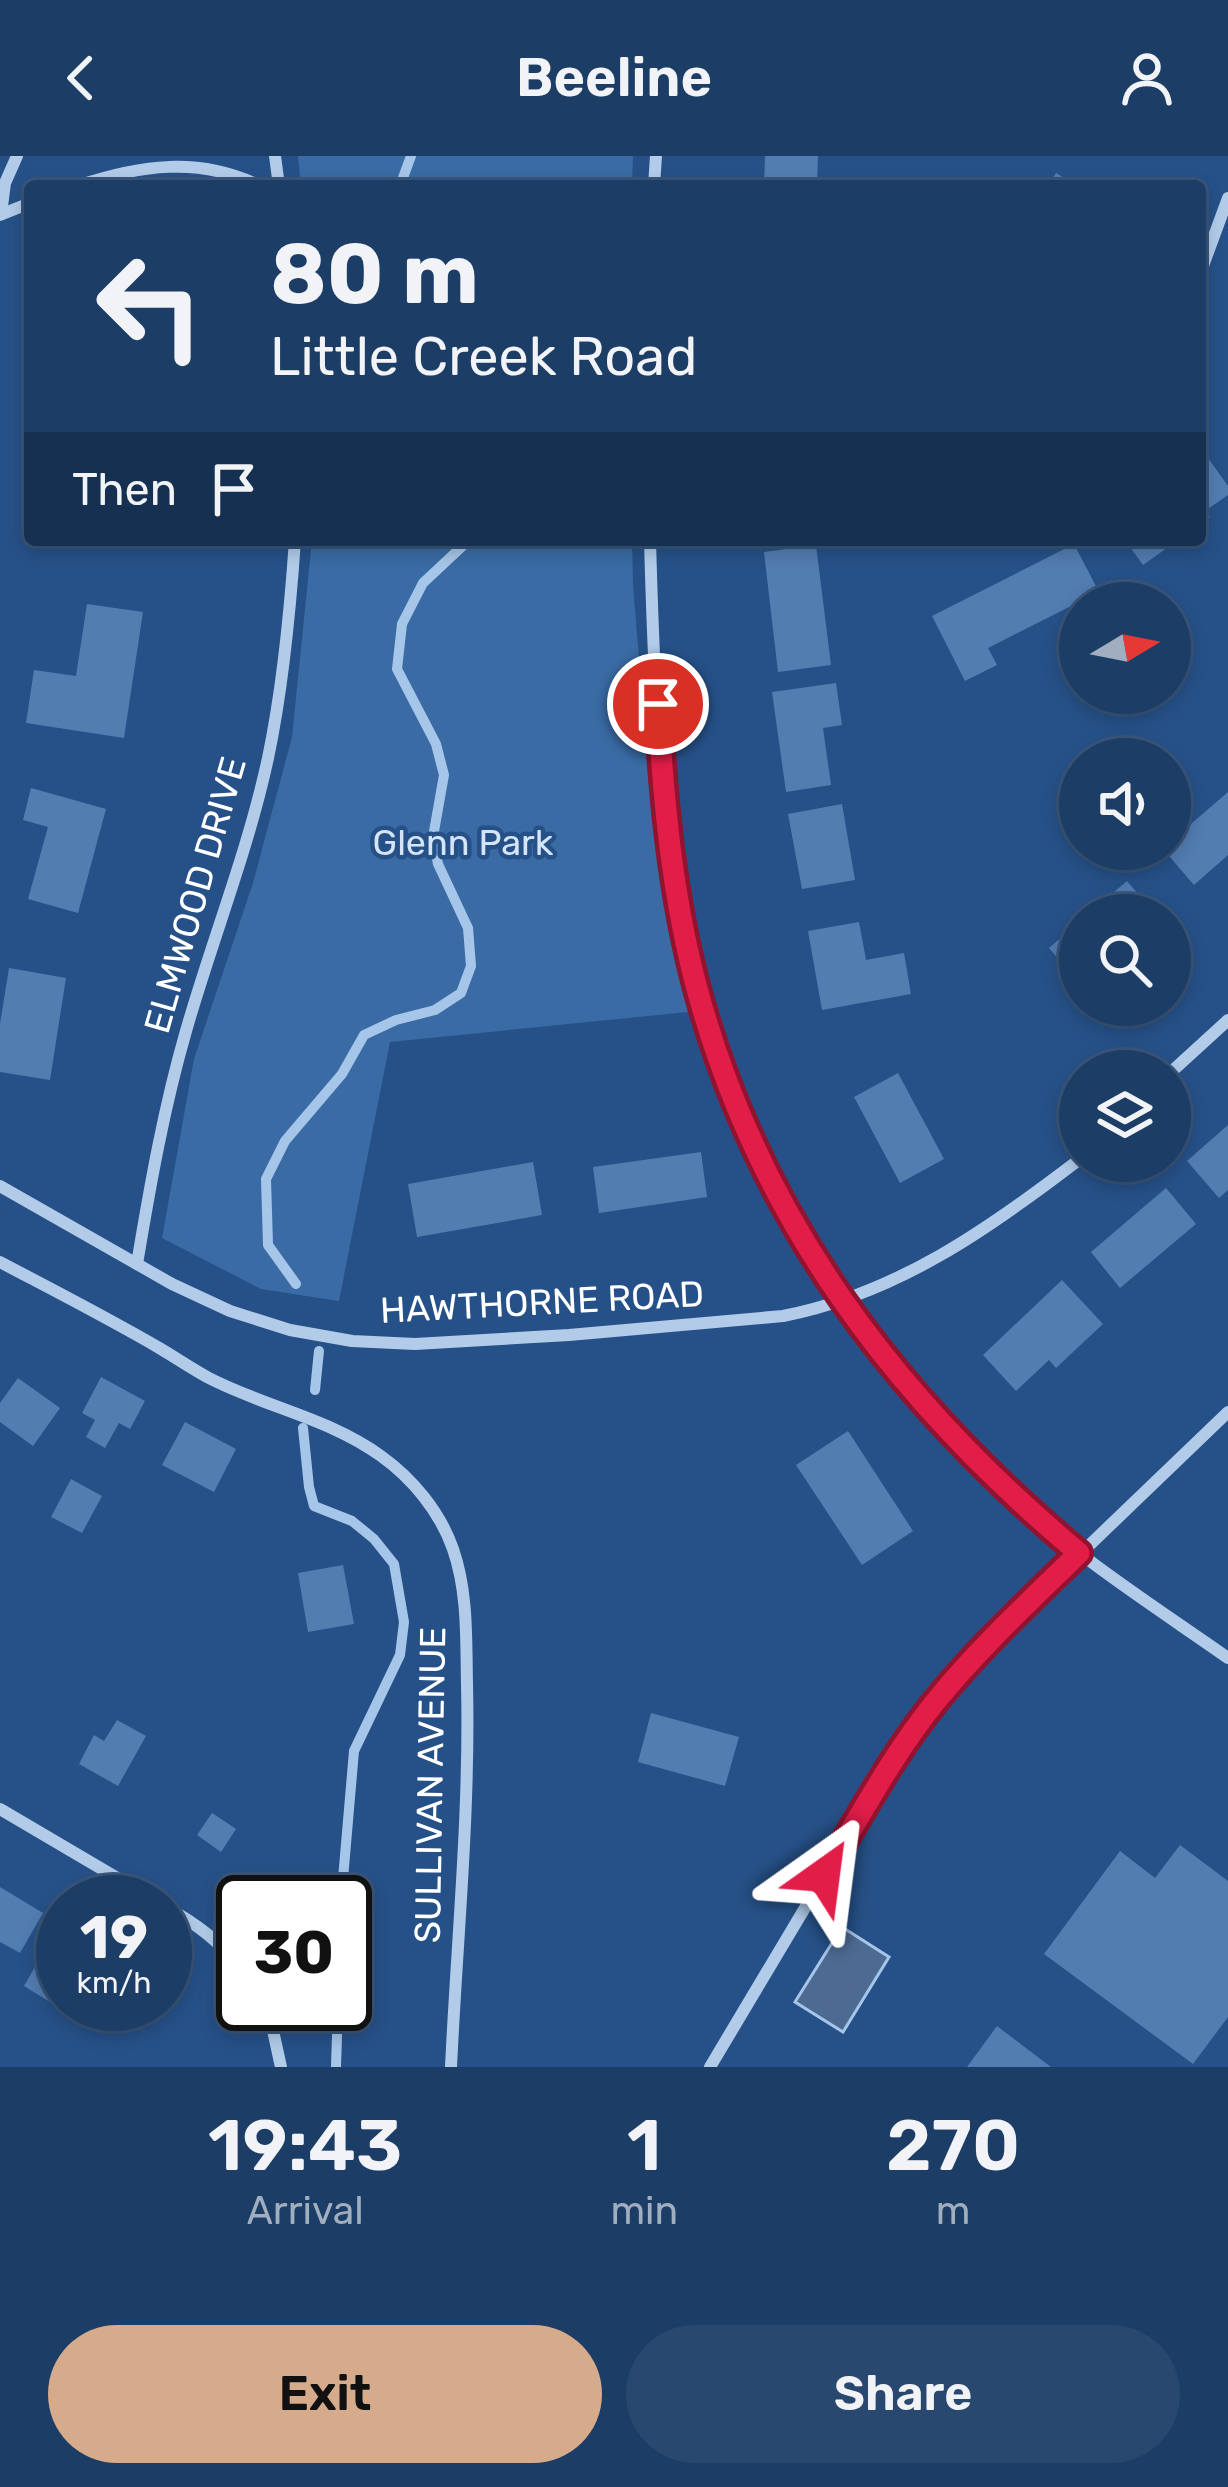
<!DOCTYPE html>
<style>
body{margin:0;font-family:Rubik,sans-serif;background:#29486f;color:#f1f3f6;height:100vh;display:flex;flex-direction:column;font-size:45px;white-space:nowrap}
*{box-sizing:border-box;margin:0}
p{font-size:39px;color:#a0aebf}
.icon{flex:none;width:66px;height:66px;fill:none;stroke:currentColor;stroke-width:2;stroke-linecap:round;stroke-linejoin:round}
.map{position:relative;height:1911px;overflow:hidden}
.sheet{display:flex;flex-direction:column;background:#1c3d66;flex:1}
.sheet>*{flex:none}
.banner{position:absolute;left:24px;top:24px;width:1182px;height:366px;border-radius:12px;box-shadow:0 6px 18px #0003,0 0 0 3px #3a567a;background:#1c3d66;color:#f1f3f6;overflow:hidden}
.needle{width:78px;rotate:80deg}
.controls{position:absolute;left:1059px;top:426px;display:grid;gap:24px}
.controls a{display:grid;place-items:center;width:132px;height:132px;border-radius:50%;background:#1c3d66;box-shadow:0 6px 18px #0003,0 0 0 3px #3a567a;font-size:60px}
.speed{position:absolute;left:36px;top:1719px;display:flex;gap:24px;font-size:60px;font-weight:700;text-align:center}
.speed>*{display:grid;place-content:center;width:156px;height:156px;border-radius:50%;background:#1c3d66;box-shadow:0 6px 18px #0003,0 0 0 3px #3a567a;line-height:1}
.speed small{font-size:30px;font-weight:400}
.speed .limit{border:6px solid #111;border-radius:18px;background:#fff;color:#111}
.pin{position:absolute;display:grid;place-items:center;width:102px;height:102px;color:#fff;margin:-51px;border:6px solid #fff;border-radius:50%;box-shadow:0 3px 12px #0007}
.me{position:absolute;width:132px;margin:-66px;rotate:31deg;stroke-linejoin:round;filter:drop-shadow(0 0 9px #0008)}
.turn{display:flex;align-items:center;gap:42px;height:252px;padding:0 48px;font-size:54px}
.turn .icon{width:156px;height:156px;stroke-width:2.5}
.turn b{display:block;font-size:84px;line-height:102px}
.then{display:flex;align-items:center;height:114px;padding:0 48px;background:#0003;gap:24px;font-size:45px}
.eta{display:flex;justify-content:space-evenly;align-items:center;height:204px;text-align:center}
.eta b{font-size:72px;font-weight:600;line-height:84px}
.button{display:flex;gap:24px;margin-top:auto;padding:24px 48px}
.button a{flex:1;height:138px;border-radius:72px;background:#d6ab8b;color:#111;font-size:48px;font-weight:600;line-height:138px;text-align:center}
.button a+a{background:#29486f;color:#f1f3f6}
header{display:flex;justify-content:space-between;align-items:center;height:156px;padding:0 48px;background:#1c3d66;font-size:54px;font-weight:600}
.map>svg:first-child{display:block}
.green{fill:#3a6ba4}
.water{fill:#4d6b92;stroke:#a6c6e9;stroke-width:3}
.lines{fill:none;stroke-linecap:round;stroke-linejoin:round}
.stream{stroke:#a6c6e9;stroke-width:10}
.building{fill:#527db1}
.minor{stroke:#b1cbe9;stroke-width:12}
.route-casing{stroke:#92132f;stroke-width:30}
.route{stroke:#e11d48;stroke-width:21}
.labels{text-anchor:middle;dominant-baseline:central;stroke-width:9;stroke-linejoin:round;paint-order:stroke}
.park-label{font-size:36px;fill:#d5e5f7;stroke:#265188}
.street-label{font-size:36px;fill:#fff;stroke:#265188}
</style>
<header><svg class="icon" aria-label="back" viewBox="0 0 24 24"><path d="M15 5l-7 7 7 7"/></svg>Beeline<svg class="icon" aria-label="person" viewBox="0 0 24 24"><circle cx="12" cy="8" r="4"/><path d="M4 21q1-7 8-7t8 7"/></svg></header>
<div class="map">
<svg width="1228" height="1911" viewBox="0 0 1228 1911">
<rect width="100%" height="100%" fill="#265188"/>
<g class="green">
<path d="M298,0H633L632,30H301Z"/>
<path d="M312,384H632L633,429L652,664L688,856L390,886L339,1145L261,1133L162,1082L194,903L253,727L292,581Z"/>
</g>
<path class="water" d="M842,1771L889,1801L843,1876L795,1846Z"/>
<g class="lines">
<g class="stream">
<path d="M400,30L411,0"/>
<path d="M296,1128L268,1089L266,1023L285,985L342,918L364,879L396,864L435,854L461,837L471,810L468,772L438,708L433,681L444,619L436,588L397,513L402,468L423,427L469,384"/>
<path d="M315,1234L319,1195"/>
<path d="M303,1272L309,1331L314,1350L352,1365L374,1383L394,1408L404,1466L400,1499L354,1595L341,1746"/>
<path d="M336,1911L338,1848"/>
</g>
</g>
<g class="building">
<path d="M765,0H818L817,30H764Z"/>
<path d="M1056,17L1078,30H1048Z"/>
<path d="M1203,295L1228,330V339L1205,355L1210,361L1200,368V297Z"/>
<path d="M1125,384H1178L1143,409Z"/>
<path d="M1074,388L1099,436L988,492L997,509L965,525L932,460Z"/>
<path d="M816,389L831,509L778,516L764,396Z"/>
<path d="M87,448L143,456L124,582L26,567L34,514L76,520Z"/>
<path d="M836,527L842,569L823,572L831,629L786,636L772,536Z"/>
<path d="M31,632L106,653L78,757L28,743L48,671L23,664Z"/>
<path d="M1228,636V699L1194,729L1163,693H1170V686Z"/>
<path d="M842,648L855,724L802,733L788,658Z"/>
<path d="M1127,725L1156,759H1087Z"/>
<path d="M1080,765V828L1049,792Z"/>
<path d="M859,766L866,804L904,797L911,838L822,854L808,775Z"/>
<path d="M9,812L66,822L50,924L0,916V868Z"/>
<path d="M898,917L944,1003L900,1027L854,941Z"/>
<path d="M1228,969V1034L1219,1042L1187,1005Z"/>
<path d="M701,996L707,1041L599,1057L593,1011Z"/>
<path d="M533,1006L542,1059L417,1081L408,1028Z"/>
<path d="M1166,1032L1196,1068L1120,1132L1091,1096Z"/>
<path d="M1062,1124L1103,1168L1056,1212L1049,1204L1016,1235L983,1199Z"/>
<path d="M101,1221L145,1245L130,1273L119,1267L105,1292L86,1281L95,1264L82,1257Z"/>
<path d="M18,1222L60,1252L33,1290L0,1266V1247Z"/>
<path d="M185,1266L236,1293L214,1336L162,1309Z"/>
<path d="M848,1275L913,1375L862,1409L796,1309Z"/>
<path d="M71,1323L102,1340L82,1377L51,1361Z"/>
<path d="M343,1409L354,1468L308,1476L298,1417Z"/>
<path d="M651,1557L739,1581L725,1630L638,1606Z"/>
<path d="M117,1564L146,1580L118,1630L79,1608L94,1579L104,1585Z"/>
<path d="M212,1657L236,1673L221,1696L197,1679Z"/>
<path d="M1180,1689L1228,1725V1861L1193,1908L1044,1798L1120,1695L1155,1722Z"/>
<path d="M0,1731L43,1757L20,1797L0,1786Z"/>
<path d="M63,1762V1843L58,1851L24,1830Z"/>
<path d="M89,1848H141L124,1873Z"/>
<path d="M997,1870L1051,1911H967Z"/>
</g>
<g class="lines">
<g class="minor">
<path d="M275,0L279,30"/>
<path d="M77,30C140,9 199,0 260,30"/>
<path d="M654,30L656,0"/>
<path d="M1,58L5,27L17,0"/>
<path d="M0,59L30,47"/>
<path d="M1200,118L1228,42"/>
<path d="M650,384C654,531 659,684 695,826C745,1024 864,1200 1010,1338C1076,1401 1154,1450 1228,1502"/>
<path d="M1170,917L1228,864"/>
<path d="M0,1030L172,1128L230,1155L290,1174L352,1185L415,1188L569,1179L783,1160C897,1138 990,1072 1080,1003"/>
<path d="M0,1106C53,1134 108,1162 161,1193C176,1202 191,1212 207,1221C264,1251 329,1262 381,1300C413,1323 440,1356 453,1393C468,1436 466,1483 467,1528C470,1656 457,1783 451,1911"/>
<path d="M137,1108C150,1030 164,951 186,875C212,784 248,695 268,602C283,531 290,457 295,384"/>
<path d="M0,1653L158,1746"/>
<path d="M165,1750C196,1768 222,1786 243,1816"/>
<path d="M262,1848L272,1870L281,1911"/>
<path d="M710,1911L895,1601L933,1548L976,1498L1228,1256"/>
</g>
</g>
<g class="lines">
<defs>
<path id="route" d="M658,548C663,642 672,738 696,829C758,1063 896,1244 1079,1397C1030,1445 979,1492 936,1545C892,1599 860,1661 824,1719"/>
</defs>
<use href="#route" class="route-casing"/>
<use href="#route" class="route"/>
</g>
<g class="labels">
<g class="park-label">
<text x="463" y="686">Glenn Park</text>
</g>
<g class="street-label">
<text transform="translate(195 739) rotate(-74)">ELMWOOD DRIVE</text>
<text transform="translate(542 1146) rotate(-3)">HAWTHORNE ROAD</text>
<text transform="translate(430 1629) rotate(-89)">SULLIVAN AVENUE</text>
</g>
</g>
</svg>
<div class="controls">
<a><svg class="needle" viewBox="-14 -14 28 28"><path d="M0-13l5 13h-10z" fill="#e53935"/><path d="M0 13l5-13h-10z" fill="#a0aebf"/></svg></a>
<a><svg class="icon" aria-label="sound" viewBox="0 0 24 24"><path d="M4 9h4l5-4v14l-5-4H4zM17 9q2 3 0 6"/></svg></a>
<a><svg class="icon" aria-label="search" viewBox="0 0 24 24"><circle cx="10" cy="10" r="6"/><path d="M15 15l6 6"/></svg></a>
<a><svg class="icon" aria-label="layers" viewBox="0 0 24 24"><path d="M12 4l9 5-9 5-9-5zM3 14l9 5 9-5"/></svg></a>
</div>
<div class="speed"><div>19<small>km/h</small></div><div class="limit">30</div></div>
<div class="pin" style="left:658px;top:548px;background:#d93025"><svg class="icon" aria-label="arrive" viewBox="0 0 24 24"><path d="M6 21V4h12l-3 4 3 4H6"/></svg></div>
<svg class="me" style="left:824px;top:1719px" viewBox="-20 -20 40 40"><path d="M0-17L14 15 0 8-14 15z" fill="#e11d48" stroke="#fff" stroke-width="4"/></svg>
<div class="banner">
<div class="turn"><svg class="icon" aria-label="left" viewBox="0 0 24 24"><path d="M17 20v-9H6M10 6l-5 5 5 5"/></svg><div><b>80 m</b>Little Creek Road</div></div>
<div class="then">Then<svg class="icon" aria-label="arrive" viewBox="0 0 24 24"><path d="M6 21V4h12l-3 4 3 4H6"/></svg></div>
</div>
</div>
<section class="sheet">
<div class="eta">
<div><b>19:43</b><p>Arrival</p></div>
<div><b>1</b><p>min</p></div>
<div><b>270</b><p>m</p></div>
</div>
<div class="button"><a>Exit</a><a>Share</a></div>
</section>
